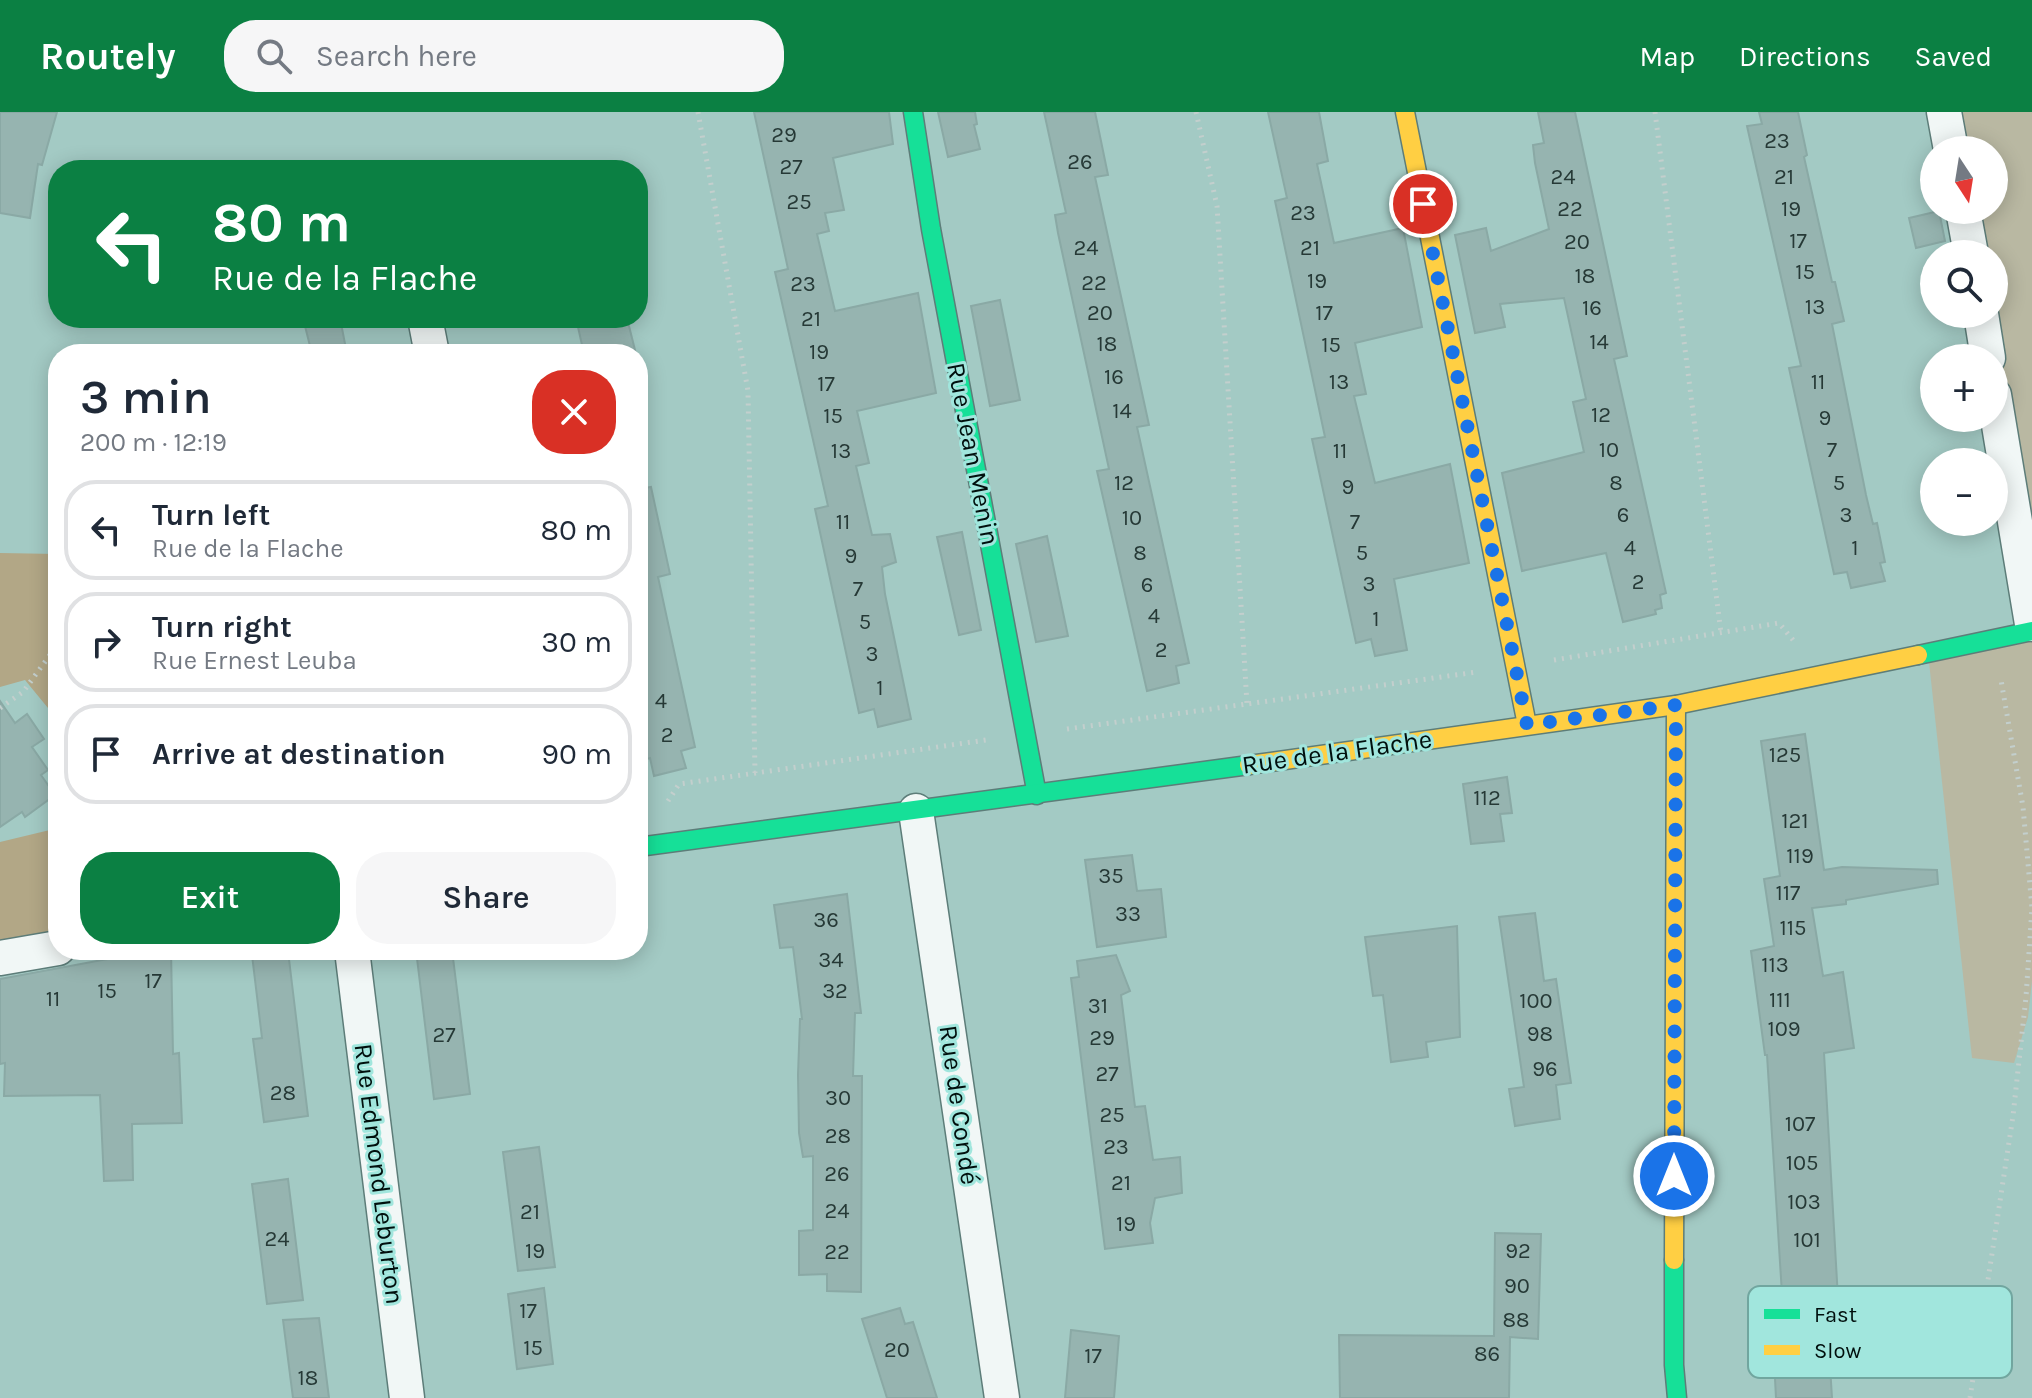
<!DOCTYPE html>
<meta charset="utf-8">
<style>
body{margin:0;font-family:Karla,sans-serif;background:#f6f6f7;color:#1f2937;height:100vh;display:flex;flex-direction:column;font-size:30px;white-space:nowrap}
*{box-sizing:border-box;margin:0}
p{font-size:26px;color:#747a83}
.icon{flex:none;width:44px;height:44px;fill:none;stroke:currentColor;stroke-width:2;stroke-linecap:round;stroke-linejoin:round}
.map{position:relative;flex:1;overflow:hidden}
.drawer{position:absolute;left:48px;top:232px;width:600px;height:616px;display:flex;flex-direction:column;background:#fff;border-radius:32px;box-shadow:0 4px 20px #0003}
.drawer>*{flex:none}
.top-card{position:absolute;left:48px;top:48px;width:600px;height:168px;border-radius:32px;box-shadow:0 4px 20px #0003;background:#0b8043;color:#fff;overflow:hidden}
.needle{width:52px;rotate:168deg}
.buttons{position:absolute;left:1920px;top:24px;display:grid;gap:16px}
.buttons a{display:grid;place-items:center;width:88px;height:88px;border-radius:50%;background:#fff;box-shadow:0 4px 20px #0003;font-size:40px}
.pin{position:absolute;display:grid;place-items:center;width:68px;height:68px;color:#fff;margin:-34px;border:4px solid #fff;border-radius:50%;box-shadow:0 2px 8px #0007}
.me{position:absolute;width:88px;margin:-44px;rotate:0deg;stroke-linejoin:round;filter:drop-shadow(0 0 6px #0008)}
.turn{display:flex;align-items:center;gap:28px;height:168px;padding:0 32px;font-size:36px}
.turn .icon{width:104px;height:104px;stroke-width:2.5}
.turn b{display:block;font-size:56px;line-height:68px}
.round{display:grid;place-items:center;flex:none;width:84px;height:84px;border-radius:32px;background:#f6f6f7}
.head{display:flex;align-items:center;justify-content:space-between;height:136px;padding:0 32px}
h1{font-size:48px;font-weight:600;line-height:60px}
.action{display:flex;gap:16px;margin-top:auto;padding:16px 32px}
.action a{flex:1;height:92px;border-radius:32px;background:#0b8043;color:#fff;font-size:32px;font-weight:600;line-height:92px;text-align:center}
.action a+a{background:#f6f6f7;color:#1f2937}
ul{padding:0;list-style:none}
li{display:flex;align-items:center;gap:24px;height:100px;margin:0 16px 12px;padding:0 16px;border:4px solid #e0e1e3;border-radius:32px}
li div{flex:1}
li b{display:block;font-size:30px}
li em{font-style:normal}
header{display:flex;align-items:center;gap:48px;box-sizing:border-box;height:112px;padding:0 40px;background:#0b8043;color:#fff}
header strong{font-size:38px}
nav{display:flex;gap:44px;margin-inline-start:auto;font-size:28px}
.search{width:560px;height:72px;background:#f6f6f7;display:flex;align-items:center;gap:20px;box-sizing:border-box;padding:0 28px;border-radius:32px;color:#747a83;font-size:30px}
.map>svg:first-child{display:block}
.green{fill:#b9b8a2}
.forest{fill:#b2a786}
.building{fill:#96b4b0;stroke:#8aa9a5;stroke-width:2}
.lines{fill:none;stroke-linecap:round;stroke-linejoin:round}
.street-casing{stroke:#5d7d79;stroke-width:37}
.fast-casing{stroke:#5d7d79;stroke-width:21}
.slow-casing{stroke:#5d7d79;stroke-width:21}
.path{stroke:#c3cfcd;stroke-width:5;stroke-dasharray:2 6;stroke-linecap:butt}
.street{stroke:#f1f7f6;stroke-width:34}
.fast{stroke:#16e098;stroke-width:18}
.slow{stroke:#ffcf43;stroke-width:18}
.route{stroke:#1a73e8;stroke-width:14;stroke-dasharray:0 25.2}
.labels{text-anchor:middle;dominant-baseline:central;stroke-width:6;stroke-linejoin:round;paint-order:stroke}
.number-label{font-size:22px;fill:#263936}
.street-label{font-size:26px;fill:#000f0d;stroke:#a1e6dd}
.key{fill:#a1e6dd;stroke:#71a69f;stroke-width:2}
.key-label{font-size:22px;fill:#000f0d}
</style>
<header>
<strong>Routely</strong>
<div class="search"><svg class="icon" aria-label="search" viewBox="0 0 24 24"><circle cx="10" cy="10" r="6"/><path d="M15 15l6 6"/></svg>Search here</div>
<nav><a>Map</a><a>Directions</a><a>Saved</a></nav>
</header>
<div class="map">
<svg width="2032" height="1286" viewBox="0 0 2032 1286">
<rect width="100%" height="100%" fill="#a3cac4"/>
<g class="green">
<path d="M1952,0H2032V437L1989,202H1994V142H1978L1970,98H1994V38H1959Z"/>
<path d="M2032,528V869L2028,905L2014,951L1972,946L1929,550Z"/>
</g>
<path class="forest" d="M0,441L58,442V819L0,829V730L54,717L48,596L25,568L0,575Z"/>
<g class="building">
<path d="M0,0H57L42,53L38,52L30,106L0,101Z"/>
<path d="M754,0H889L893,32L833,46L844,98L825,101L829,119L817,122L835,199L918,181L936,281L857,299L869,351L856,354L872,423L890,422L896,450L882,455L885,482L911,607L878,615L874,597L859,601L815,397L828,394L775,160L788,157Z"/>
<path d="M938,0H975L977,12L974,13L980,37L948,45Z"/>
<path d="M1044,0H1095L1108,63L1095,65L1149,313L1137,315L1189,551L1176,554L1179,571L1147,579L1097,359L1109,357L1058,121L1055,103L1066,101Z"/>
<path d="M1268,0H1319L1328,49L1317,52L1334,131L1403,116L1422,215L1355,231L1366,282L1354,284L1375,371L1450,352L1469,451L1394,467L1407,538L1375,544L1371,527L1356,531L1312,327L1325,325L1275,89L1287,86Z"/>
<path d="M1538,0H1575L1627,244L1614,247L1666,481L1660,483L1662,496L1655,498L1656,502L1623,510L1606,441L1522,459L1502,361L1584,340L1573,290L1586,287L1564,186L1500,192L1505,215L1475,221L1455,123L1486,116L1491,139L1549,117L1535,51L1533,33L1544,31Z"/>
<path d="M1759,0H1798L1807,43L1804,45L1832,170H1835L1844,209L1832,212L1866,383L1873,412L1877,411L1885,450L1880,451L1885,469L1851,476L1847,460L1834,462L1789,256L1801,254L1747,14L1762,12Z"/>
<path d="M1939,99L1945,129L1916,136L1909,106Z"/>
<path d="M1000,188L1020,288L990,294L971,194Z"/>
<path d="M303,206H340L347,242H312Z"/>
<path d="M576,206H627L636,242H584Z"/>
<path d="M651,375L670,462L658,465L695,635L681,639L686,656L654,664L650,646L647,647L638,608V377Z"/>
<path d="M962,420L981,518L959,523L937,425Z"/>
<path d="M1047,424L1068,524L1036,530L1016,432Z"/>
<path d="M0,589L15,611L27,602L44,627L32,635L48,658L41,663L55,683L25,705L22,700L0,715Z"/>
<path d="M1805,622L1824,758L1842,755L1937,758L1938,772L1846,788V792L1812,796L1823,864L1843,860L1854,936L1824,941L1840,1222H1828L1832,1286H1776L1774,1247L1786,1246L1767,943H1765L1751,839L1774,834L1764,767L1780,764L1761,629Z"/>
<path d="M1507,665L1512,701L1500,702L1504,729L1471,732L1463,672Z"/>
<path d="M1132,743L1137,779L1161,777L1166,825L1097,835L1085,748Z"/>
<path d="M847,782L861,901H855L853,964H862L861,1180L827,1179V1162L799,1163V1119L813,1118V1044L803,1045L799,1021L798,963L800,907H802L793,835L780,836L774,793Z"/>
<path d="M1535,801L1544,869L1556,867L1571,971L1556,973L1560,1007L1515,1014L1509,977L1524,975L1499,805Z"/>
<path d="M1457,814L1460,925L1426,930L1428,945L1391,950L1383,883L1373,884L1365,825Z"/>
<path d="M156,838H171L173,942L179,941L182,1011L132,1012L133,1068L104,1069L100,983L4,984L5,951L0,952V867Z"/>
<path d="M416,838H452L470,982L434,987Z"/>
<path d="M288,839L308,1004L264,1010L253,927L262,926L252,843Z"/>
<path d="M1116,843L1130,879L1121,883L1135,995L1145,994L1153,1048L1180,1045L1182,1081L1155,1086L1150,1111L1153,1131L1105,1137L1071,866L1079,865L1077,849Z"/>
<path d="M539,1035L555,1155L518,1159L503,1040Z"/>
<path d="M288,1067L303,1188L267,1192L252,1072Z"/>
<path d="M1495,1121L1541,1122L1538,1227L1510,1225L1509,1286H1340L1339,1223L1494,1224Z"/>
<path d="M544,1176L553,1252L517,1257L508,1182Z"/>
<path d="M900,1196L905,1212L913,1210L937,1286H887L862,1207Z"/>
<path d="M319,1206L329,1286H293L283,1208Z"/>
<path d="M1071,1218L1119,1224L1114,1286H1065Z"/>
</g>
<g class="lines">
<defs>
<g id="street">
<path d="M1944,0L1951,38"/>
<path d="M1963,98L1971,142"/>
<path d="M1981,202L1988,246"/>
<path d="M425,206L432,242"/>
<path d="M1994,283L2032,512"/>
<path d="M916,699L1002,1286"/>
<path d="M352,838L407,1286"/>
<path d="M0,846L58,836"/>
</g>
<g id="fast">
<path d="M913,0L931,117L1037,683"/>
<path d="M1918,543L2032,519"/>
<path d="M638,735L1249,653"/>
<path d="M1674,1148V1253L1677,1286"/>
</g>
<g id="slow">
<path d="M1405,0L1527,613"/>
<path d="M1249,653L1676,593L1918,543"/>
<path d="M1674,1148L1676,593"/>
</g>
</defs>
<use href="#street" class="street-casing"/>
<use href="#fast" class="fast-casing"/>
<use href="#slow" class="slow-casing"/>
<g class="path">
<path d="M698,0L748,279L755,661"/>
<path d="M1196,0L1217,94L1247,592"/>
<path d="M1655,0L1721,521"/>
<path d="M1554,548L1779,511L1793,528"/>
<path d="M0,596L23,580L58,532"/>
<path d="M1067,617L1477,560"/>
<path d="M668,689L679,672L986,628"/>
<path d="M1970,1286L2013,1004L2026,885L2032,796L2023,695L2001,568"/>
</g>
<use href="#street" class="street"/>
<use href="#fast" class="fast"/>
<use href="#slow" class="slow"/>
</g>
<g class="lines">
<path class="route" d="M1423,92L1527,613L1676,593L1674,1064"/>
</g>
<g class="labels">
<g class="number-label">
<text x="784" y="23">29</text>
<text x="1777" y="29">23</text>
<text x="1080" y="50">26</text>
<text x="791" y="55">27</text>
<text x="1563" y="65">24</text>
<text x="1784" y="65">21</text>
<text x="799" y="90">25</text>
<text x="1570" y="97">22</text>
<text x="1791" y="97">19</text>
<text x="1303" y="101">23</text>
<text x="1798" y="129">17</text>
<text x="1577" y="130">20</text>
<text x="1086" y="136">24</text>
<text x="1310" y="136">21</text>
<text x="1805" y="160">15</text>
<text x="1585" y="164">18</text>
<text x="1317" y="169">19</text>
<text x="1094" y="171">22</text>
<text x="803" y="172">23</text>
<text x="1815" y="195">13</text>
<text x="1592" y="196">16</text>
<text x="1100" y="201">20</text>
<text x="1324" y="201">17</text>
<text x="811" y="207">21</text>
<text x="1599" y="230">14</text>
<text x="1107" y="232">18</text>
<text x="1331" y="233">15</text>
<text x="819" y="240">19</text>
<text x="1114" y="265">16</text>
<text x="1339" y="270">13</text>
<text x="1818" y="270">11</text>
<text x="826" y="272">17</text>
<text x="1122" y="299">14</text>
<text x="1601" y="303">12</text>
<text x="833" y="304">15</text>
<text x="1825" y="306">9</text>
<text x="1609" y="338">10</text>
<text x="1832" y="338">7</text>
<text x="841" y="339">13</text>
<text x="1340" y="339">11</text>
<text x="1124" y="371">12</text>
<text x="1616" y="371">8</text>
<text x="1839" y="371">5</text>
<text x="1348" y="375">9</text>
<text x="1623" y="403">6</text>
<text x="1846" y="403">3</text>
<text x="1132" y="406">10</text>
<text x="843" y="410">11</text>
<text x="1355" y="410">7</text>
<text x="1630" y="436">4</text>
<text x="1855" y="436">1</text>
<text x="1140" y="441">8</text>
<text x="1362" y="441">5</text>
<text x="851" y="444">9</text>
<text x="1638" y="470">2</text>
<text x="1369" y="472">3</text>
<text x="1147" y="473">6</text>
<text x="858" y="477">7</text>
<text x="1154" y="504">4</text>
<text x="1376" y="507">1</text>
<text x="865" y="510">5</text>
<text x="1161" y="538">2</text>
<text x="872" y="542">3</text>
<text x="880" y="576">1</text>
<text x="661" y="589">4</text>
<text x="667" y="623">2</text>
<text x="1785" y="643">125</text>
<text x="1487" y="686">112</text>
<text x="1795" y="709">121</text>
<text x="1800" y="744">119</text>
<text x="1111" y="764">35</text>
<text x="1788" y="781">117</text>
<text x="1128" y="802">33</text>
<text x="826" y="808">36</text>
<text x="1793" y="816">115</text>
<text x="831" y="848">34</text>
<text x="1775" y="853">113</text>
<text x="153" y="869">17</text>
<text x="107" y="879">15</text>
<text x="835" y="879">32</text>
<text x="53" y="887">11</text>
<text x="1780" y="888">111</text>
<text x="1536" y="889">100</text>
<text x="1098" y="894">31</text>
<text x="1784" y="917">109</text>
<text x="1540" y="922">98</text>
<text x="444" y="923">27</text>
<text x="1102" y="926">29</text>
<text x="1545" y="957">96</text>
<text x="1107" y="962">27</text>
<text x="283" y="981">28</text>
<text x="838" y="986">30</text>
<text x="1112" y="1003">25</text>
<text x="1800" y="1012">107</text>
<text x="838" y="1024">28</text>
<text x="1116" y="1035">23</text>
<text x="1802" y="1051">105</text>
<text x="837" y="1062">26</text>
<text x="1121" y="1071">21</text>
<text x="1804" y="1090">103</text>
<text x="837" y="1099">24</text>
<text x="530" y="1100">21</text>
<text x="1126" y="1112">19</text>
<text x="277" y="1127">24</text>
<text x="1807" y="1128">101</text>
<text x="535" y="1139">19</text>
<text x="1518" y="1139">92</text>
<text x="837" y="1140">22</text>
<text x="1517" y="1174">90</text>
<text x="528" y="1199">17</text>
<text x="1516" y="1208">88</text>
<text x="533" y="1236">15</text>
<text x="897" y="1238">20</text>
<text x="1487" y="1242">86</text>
<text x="1093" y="1244">17</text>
<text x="308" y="1266">18</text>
</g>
<g class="street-label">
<text transform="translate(973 342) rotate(79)">Rue Jean Menin</text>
<text transform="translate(1337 640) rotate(-8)">Rue de la Flache</text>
<text transform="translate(959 993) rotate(82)">Rue de Condé</text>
<text transform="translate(379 1062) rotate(83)">Rue Edmond Leburton</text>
</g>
</g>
<rect x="1748" y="1174" width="264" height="92" rx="12" class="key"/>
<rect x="1764" y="1197" width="36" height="10" fill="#16e098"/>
<rect x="1764" y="1233" width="36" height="10" fill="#ffcf43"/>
<g class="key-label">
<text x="1814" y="1210">Fast</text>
<text x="1814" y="1246">Slow</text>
</g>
</svg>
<div class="buttons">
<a><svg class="needle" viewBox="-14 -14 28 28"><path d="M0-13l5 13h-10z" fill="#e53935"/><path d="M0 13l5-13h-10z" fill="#747a83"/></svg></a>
<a><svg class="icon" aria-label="search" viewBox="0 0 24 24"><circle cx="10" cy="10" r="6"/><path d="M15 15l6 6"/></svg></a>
<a>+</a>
<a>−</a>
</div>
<div class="pin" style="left:1423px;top:92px;background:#d93025"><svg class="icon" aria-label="arrive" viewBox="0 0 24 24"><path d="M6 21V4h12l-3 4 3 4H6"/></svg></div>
<svg class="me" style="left:1674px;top:1064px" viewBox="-20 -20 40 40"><circle r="17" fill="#1a73e8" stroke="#fff" stroke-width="3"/><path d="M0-11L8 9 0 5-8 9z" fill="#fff"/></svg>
<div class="top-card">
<div class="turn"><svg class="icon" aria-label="left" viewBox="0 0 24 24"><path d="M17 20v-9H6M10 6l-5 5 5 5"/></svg><div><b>80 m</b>Rue de la Flache</div></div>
</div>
<section class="drawer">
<div class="head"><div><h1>3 min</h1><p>200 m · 12:19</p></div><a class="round" style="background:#d93025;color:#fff"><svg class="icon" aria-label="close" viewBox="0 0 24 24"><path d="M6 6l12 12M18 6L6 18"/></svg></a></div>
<ul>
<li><svg class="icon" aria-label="left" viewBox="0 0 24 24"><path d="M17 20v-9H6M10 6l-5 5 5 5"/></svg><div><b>Turn left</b><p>Rue de la Flache</p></div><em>80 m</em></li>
<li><svg class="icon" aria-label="right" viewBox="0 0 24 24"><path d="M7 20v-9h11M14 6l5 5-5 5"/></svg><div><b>Turn right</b><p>Rue Ernest Leuba</p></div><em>30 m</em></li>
<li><svg class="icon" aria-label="arrive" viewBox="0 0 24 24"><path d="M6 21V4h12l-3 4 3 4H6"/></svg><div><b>Arrive at destination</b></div><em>90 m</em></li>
</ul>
<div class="action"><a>Exit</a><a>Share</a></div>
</section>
</div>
